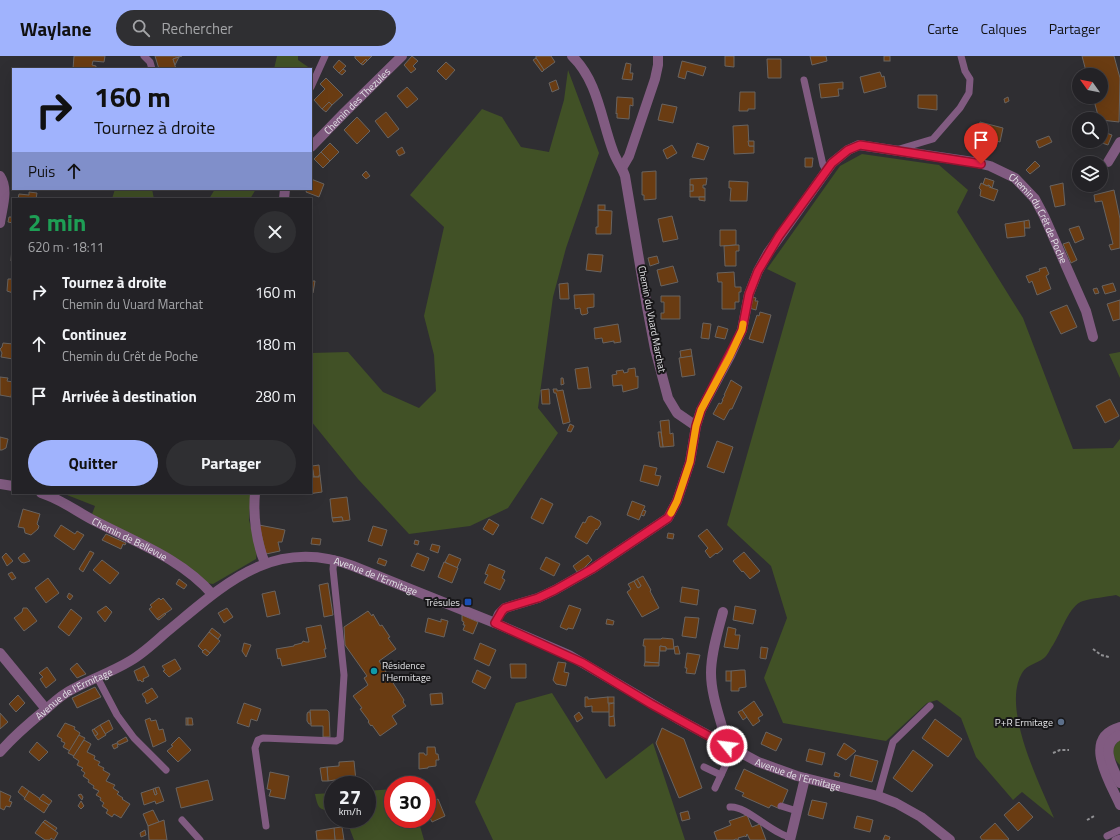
<!DOCTYPE html>
<html lang="fr">
<meta charset="utf-8">
<style>
body{margin:0;font-family:"Titillium Web",sans-serif;background:#2f2f32;color:#f1f3f6;height:100vh;display:flex;flex-direction:column;font-size:15px;white-space:nowrap}
*{box-sizing:border-box;margin:0}
p{font-size:13px;color:#a3a4a7}
.icon{flex:none;width:22px;height:22px;fill:none;stroke:currentColor;stroke-width:2;stroke-linecap:round;stroke-linejoin:round}
.map{position:relative;flex:1;overflow:hidden}
.drawer{position:absolute;left:12px;top:142px;width:300px;height:296px;display:flex;flex-direction:column;background:#232226;border-radius:0px;box-shadow:0 4px 16px #0002,0 0 0 1px #403f43}
.drawer>*{flex:none}
.top-card{position:absolute;left:12px;top:12px;width:300px;height:122px;border-radius:0px;box-shadow:0 4px 16px #0002,0 0 0 1px #403f43;background:#a0b3fd;color:#111;overflow:hidden}
.needle{width:26px;rotate:303deg}
.fabs{position:absolute;left:1072px;top:12px;display:grid;gap:8px}
.fabs a{display:grid;place-items:center;width:36px;height:36px;border-radius:50%;background:#232226;box-shadow:0 4px 16px #0002,0 0 0 1px #403f43;font-size:20px}
.speed{position:absolute;left:324px;top:720px;display:flex;gap:8px;font-size:20px;font-weight:700;text-align:center}
.speed>*{display:grid;place-content:center;width:52px;height:52px;border-radius:50%;background:#232226;box-shadow:0 4px 16px #0002,0 0 0 1px #403f43;line-height:1}
.speed small{font-size:10px;font-weight:400}
.speed .limit{border:6px solid #d22;background:#fff;color:#111}
.pin{position:absolute;display:grid;place-items:center;width:34px;height:34px;color:#fff;margin:-41px -17px;border-radius:50% 50% 50% 0;rotate:-45deg;box-shadow:0 0 4px #0007}
.pin .icon{rotate:45deg}
.me{position:absolute;width:44px;margin:-22px;rotate:299deg;stroke-linejoin:round;filter:drop-shadow(0 0 3px #0008)}
.turn{display:flex;align-items:center;gap:14px;height:84px;padding:0 16px;font-size:18px}
.turn .icon{width:52px;height:52px;stroke-width:2.5}
.turn b{display:block;font-size:28px;line-height:34px}
.then{display:flex;align-items:center;height:38px;padding:0 16px;background:#0003;gap:8px;font-size:15px}
.round{display:grid;place-items:center;flex:none;width:42px;height:42px;border-radius:21px;background:#2f2f32}
.overview{display:flex;align-items:center;justify-content:space-between;height:68px;padding:0 16px}
h1{font-size:24px;font-weight:700;line-height:30px;color:#1e9e55}
.primary-button{display:flex;gap:8px;margin-top:auto;padding:8px 16px}
.primary-button a{flex:1;height:46px;border-radius:24px;background:#a0b3fd;color:#111;font-size:16px;font-weight:700;line-height:46px;text-align:center}
.primary-button a+a{background:#2f2f32;color:#f1f3f6}
ul{padding:0;list-style:none}
li{display:flex;align-items:center;gap:12px;height:52px;padding:0 16px}
li div{flex:1}
li b{display:block;font-size:15px}
li em{font-style:normal}
header{display:flex;align-items:center;gap:24px;box-sizing:border-box;height:56px;padding:0 20px;background:#a0b3fd;color:#111}
header strong{font-size:19px}
nav{display:flex;gap:22px;margin-inline-start:auto;font-size:14px}
.search{width:280px;height:36px;background:#2f2f32;display:flex;align-items:center;gap:10px;box-sizing:border-box;padding:0 14px;border-radius:22px;color:#a3a4a7;font-size:15px}
.map>svg:first-child{display:block}
.green{fill:#415126}
.building{fill:#6a3c12;stroke:#696461}
.lines{fill:none;stroke-linecap:round;stroke-linejoin:round}
.path{stroke:#919194;stroke-width:2;stroke-dasharray:3 2;stroke-linecap:butt}
.service{stroke:#815b81;stroke-width:7}
.minor{stroke:#815b81;stroke-width:10}
.route-casing{stroke:#92132f;stroke-width:10}
.route{stroke:#e11d48;stroke-width:7}
.slow{stroke:#f59e0b;stroke-width:7}
.transit-dot{fill:#1a4fb4;stroke:#171618;stroke-width:1.5}
.culture-dot{fill:#0f9aa8;stroke:#171618;stroke-width:1.5}
.service-dot{fill:#5c6f8a;stroke:#171618;stroke-width:1.5}
.labels{text-anchor:middle;dominant-baseline:central;stroke-width:4;stroke-linejoin:round;paint-order:stroke}
.street-label{font-size:10px;fill:#e4e4e7;stroke:#171618}
.poi-label{font-size:10px;fill:#e4e4e7;stroke:#171618;text-anchor:end}
</style>
<header>
<strong>Waylane</strong>
<div class="search"><svg class="icon" aria-label="search" viewBox="0 0 24 24"><circle cx="10" cy="10" r="6"/><path d="M15 15l6 6"/></svg>Rechercher</div>
<nav><a>Carte</a><a>Calques</a><a>Partager</a></nav>
</header>
<div class="map">
<svg width="1120" height="784" viewBox="0 0 1120 784">
<rect width="100%" height="100%" fill="#2f2e32"/>
<g class="green">
<path d="M277,0H298V4L311,13H274Z"/>
<path d="M568,14L599,97L566,192L553,241L538,352L558,377L508,452L470,470L409,478L358,423L311,365V297L348,296L383,336L419,352L436,335L434,299L424,260L444,171L410,139L482,53L502,61L521,91L549,96L564,44Z"/>
<path d="M862,98L939,109L968,134L957,156L1023,262L1073,393L1113,392L1120,383V541L1116,539C1106,541 1093,542 1083,545C1069,549 1061,577 1053,589C1050,593 1048,599 1044,602C1037,608 1027,608 1022,617C1001,653 1040,728 1054,762L1022,736L1013,744L976,701L961,662L937,644L927,647L886,685L783,667L764,622L787,562L771,510L727,469L796,227L767,213L840,110Z"/>
<path d="M115,133H152L154,143H112Z"/>
<path d="M215,133H256L250,143H209Z"/>
<path d="M1120,296V322L1109,298Z"/>
<path d="M62,437H251L249,464L257,494L256,503L213,528L207,527L92,458L95,450Z"/>
<path d="M552,637L606,723L653,687L685,784H493L475,746L516,647Z"/>
<path d="M1120,684V709C1112,702 1110,691 1120,684Z"/>
<path d="M393,733V763H418L424,784H354L346,763H367V735Z"/>
<path d="M333,737V756C318,753 318,752 315,738Z"/>
</g>
<g class="building">
<path d="M74,0H105L104,6L93,5L92,9L96,10V13H73Z"/>
<path d="M155,0H182L173,3L176,13H159Z"/>
<path d="M355,0H372L367,5L366,3L361,8L355,2Z"/>
<path d="M412,0L418,5L413,10L416,13L411,17L404,9Z"/>
<path d="M536,0H551L555,6L544,14L536,2Z"/>
<path d="M725,0H734V11L725,10Z"/>
<path d="M810,0H826L827,5L812,9Z"/>
<rect x="884" y="0" width="6" height="5"/>
<path d="M1082,0H1114L1120,22L1119,66L1101,64V63H1099L1093,41H1101V19H1087Z"/>
<path d="M179,1L175,9L173,3Z"/>
<path d="M536,2L544,14L542,16L533,4Z"/>
<path d="M366,3L367,5L363,9L361,8Z"/>
<path d="M767,3H781V22H768Z"/>
<path d="M339,4L346,10L339,17L333,11Z"/>
<path d="M682,5L706,11L703,20L687,15L685,23L678,21Z"/>
<path d="M446,6L455,14L446,24L437,15Z"/>
<path d="M626,7L631,8L630,17H633L632,24L622,23Z"/>
<path d="M343,13L346,15L342,19L339,17Z"/>
<path d="M880,16L882,21L884,20L886,31L864,37L860,21Z"/>
<path d="M326,22L343,39L332,49L329,46L322,53L314,44L325,33L320,28Z"/>
<path d="M556,24L559,33L552,36L549,27Z"/>
<path d="M843,26V33H838L839,40L821,42L819,28Z"/>
<path d="M407,31L418,43L407,52L397,40Z"/>
<path d="M740,36H755V53H748V55H739Z"/>
<path d="M918,39H937V54L918,52Z"/>
<path d="M617,41L633,42V50L630,49L629,63L617,62V57L616,58Z"/>
<path d="M1008,41L1009,45L1005,47L1004,43Z"/>
<path d="M329,46L332,49L326,56L322,53Z"/>
<path d="M662,48L677,51L673,67L658,64Z"/>
<path d="M386,56L399,73L388,82L375,65Z"/>
<path d="M357,61L370,75L357,88L344,74Z"/>
<path d="M980,66L1003,72L1000,86L976,79Z"/>
<path d="M748,69L749,90H754V97L734,98L733,70Z"/>
<path d="M1101,75L1112,79L1108,89L1096,85H1101Z"/>
<path d="M1049,80L1052,86L1039,92L1036,85Z"/>
<path d="M748,85H754V90H749Z"/>
<path d="M330,87L339,96L330,105L321,96Z"/>
<path d="M697,87L709,91L704,104L692,101Z"/>
<path d="M672,89L677,97L667,103L663,94Z"/>
<path d="M402,91L405,97L399,100L396,95Z"/>
<path d="M321,96L330,105L323,112L314,103Z"/>
<path d="M805,102H813L812,111H805Z"/>
<path d="M1035,105L1040,110L1030,118L1026,114Z"/>
<path d="M366,115L370,120L366,123L362,119Z"/>
<path d="M656,115V143L644,144V139H642V116Z"/>
<path d="M707,122L706,129H703V132H705V141H690V135H693V129H690V123Z"/>
<path d="M985,122L994,125L992,132L989,129L987,130L983,128Z"/>
<path d="M311,123L324,128L319,141L306,136L307,133H311Z"/>
<path d="M729,125L748,126L747,145H730L731,132H729Z"/>
<path d="M981,127L987,130L989,129V131L998,134L994,145L980,140L981,134L979,132Z"/>
<path d="M1063,127L1065,149L1055,151L1050,130Z"/>
<rect x="690" y="129" width="3" height="6"/>
<path d="M1114,134L1120,163V192L1111,194L1109,189L1113,188L1102,145L1095,146L1094,139Z"/>
<path d="M29,136L37,137L36,143H18L19,138L29,139Z"/>
<path d="M699,141H705V145L699,144Z"/>
<rect x="598" y="149" width="7" height="5"/>
<path d="M598,154L612,155L611,178H596V171H598Z"/>
<path d="M672,160L678,183L663,186L658,163Z"/>
<path d="M9,161H13V167L8,166Z"/>
<path d="M1029,164L1030,172H1024V165Z"/>
<path d="M1024,165L1025,180L1007,182L1005,168Z"/>
<path d="M1079,170L1084,183L1075,187L1069,173Z"/>
<path d="M720,174H736V189L720,190Z"/>
<path d="M1069,186L1077,204L1071,207L1063,188Z"/>
<path d="M736,189H739V195H736V210H725L724,190Z"/>
<path d="M12,191H13V205H11Z"/>
<path d="M588,198L603,199L601,216L586,214Z"/>
<path d="M657,200L659,207L650,210L648,202Z"/>
<path d="M673,210L678,226L661,230L657,214Z"/>
<path d="M1046,211L1049,218L1046,220L1051,233L1037,239L1032,225L1029,227L1026,220L1040,215L1039,213Z"/>
<path d="M734,216L735,231H741V236H739V246H735V253H722V226H718L717,217Z"/>
<path d="M13,222V237L7,235L8,223H12Z"/>
<path d="M311,225H315L313,237L311,236Z"/>
<path d="M568,227L569,243H560L559,228Z"/>
<path d="M1113,227L1116,235L1105,238L1102,230Z"/>
<path d="M1097,232L1099,237L1095,238L1093,233Z"/>
<path d="M594,238V251L587,252L588,257L587,258L582,259L581,258L580,252L575,253L574,239Z"/>
<path d="M661,240H680V263H661V257H664V246H661Z"/>
<path d="M752,241L756,242L755,245H758L756,254L749,252Z"/>
<path d="M1120,244V263L1113,265L1107,248Z"/>
<path d="M1067,249L1077,271L1061,278L1050,256Z"/>
<path d="M760,256L771,259L763,287L749,283L757,259L759,260Z"/>
<path d="M703,267L711,268L709,283L701,282Z"/>
<path d="M618,268L621,286L614,287V285L603,287L602,282L595,283L594,272Z"/>
<path d="M718,270L728,273L725,283L715,281Z"/>
<path d="M3,287L13,288V303L1,301L2,297L0,293L2,291Z"/>
<path d="M691,293L692,300L681,302L680,295Z"/>
<path d="M692,300L695,319L682,321L679,302Z"/>
<path d="M588,311L591,332L578,333L575,313Z"/>
<path d="M635,312L636,321L638,320V332L623,336L622,329L613,330L612,319L617,318L616,315L623,314L624,317L628,316V313Z"/>
<path d="M0,321L8,322L7,325L13,326L11,341L0,339Z"/>
<path d="M561,322H563L564,328L561,329Z"/>
<path d="M731,324L742,331L732,353H730L724,364L713,358L719,347L721,348L723,344H722L725,339H724Z"/>
<path d="M549,333L550,348H542L541,334Z"/>
<path d="M553,333H557V335L563,334L570,366L563,368L556,337H554Z"/>
<path d="M1110,343L1119,360L1105,367L1096,350Z"/>
<path d="M669,364L670,378L673,377L674,390L663,391L660,365Z"/>
<path d="M570,368L574,370L571,376L567,375Z"/>
<path d="M658,376H661L663,391H660Z"/>
<path d="M0,381L8,383L6,392L2,394H0Z"/>
<path d="M717,385L733,391L724,417L707,411Z"/>
<path d="M319,409L320,419L319,421H314L312,410Z"/>
<path d="M644,409L657,412L655,419L661,420L658,430L640,425Z"/>
<path d="M311,410H312L314,421H311Z"/>
<path d="M319,419H320L322,436L308,438L311,437V421H319Z"/>
<path d="M347,441L350,464L343,465L342,461L332,462L330,443Z"/>
<path d="M541,442L553,448L543,468L531,462Z"/>
<path d="M632,445L645,450L639,464L627,459Z"/>
<path d="M23,453L40,458L37,468L39,470L38,473L31,479L25,477L24,472L18,471Z"/>
<path d="M643,454L646,455L644,460L641,459Z"/>
<path d="M591,460L600,465L601,468L597,474L596,473L587,488L575,481L583,466L585,467L588,461Z"/>
<path d="M342,461L343,465L333,466L332,462Z"/>
<path d="M489,463L499,469L493,479L483,473Z"/>
<path d="M61,469L75,478L77,475L84,479L74,494L54,480Z"/>
<path d="M259,469L285,474L282,486H278L280,495L266,498Z"/>
<path d="M373,470L387,474L382,490L368,485Z"/>
<path d="M707,473L723,493L717,498L716,497L710,502L705,495L708,492L698,480Z"/>
<path d="M668,477L674,478L673,483L667,482Z"/>
<path d="M106,478L126,487L125,489L123,488L121,493L102,484Z"/>
<path d="M312,482L321,483L320,489L311,488Z"/>
<path d="M415,484L419,485L418,489L414,488Z"/>
<path d="M432,488L440,490L438,497L430,494Z"/>
<path d="M90,495L94,497L83,516L79,513Z"/>
<path d="M744,496L760,515L750,523L743,515L742,516L733,505Z"/>
<path d="M6,497L13,505L7,510L2,501Z"/>
<path d="M24,497L30,505L24,507L21,506L18,502Z"/>
<path d="M417,497L429,502L424,515L411,510Z"/>
<path d="M449,498L461,503L457,512L445,506Z"/>
<path d="M588,499L592,504L584,512L577,516L573,510Z"/>
<path d="M546,501L560,508L554,520L540,513Z"/>
<path d="M379,502L387,505L385,510L377,507Z"/>
<path d="M102,504L119,517L110,528L93,514Z"/>
<path d="M444,506L458,512L452,527L438,521Z"/>
<path d="M489,508L505,515L502,522L505,524L500,534L484,527L488,519L485,518Z"/>
<path d="M12,516L16,522L12,524L8,518Z"/>
<path d="M643,520L651,534L650,535L659,552L642,561L627,536L631,533L628,528L634,525L638,532L641,530L637,523Z"/>
<path d="M48,522L59,537L46,547L35,532Z"/>
<path d="M179,523L187,529L184,533L176,528Z"/>
<path d="M637,523L641,530L638,532L634,525Z"/>
<path d="M328,527L333,559L324,561L319,529Z"/>
<path d="M682,531L699,534L697,549L680,546Z"/>
<path d="M275,535L280,558L267,561L262,538Z"/>
<path d="M69,537L73,540L70,544L67,541Z"/>
<path d="M159,542L161,544L163,542L172,553L157,563L149,553L152,551L150,549Z"/>
<path d="M569,549L581,553L573,573L568,572L567,574L560,571Z"/>
<path d="M106,550L112,556L105,566L97,556Z"/>
<path d="M735,550L756,554L753,568L733,564Z"/>
<path d="M23,552H27L37,565L24,575L14,562L22,556Z"/>
<path d="M227,552L233,561L224,567L218,557Z"/>
<path d="M71,553L82,562L69,580L58,571Z"/>
<path d="M368,555L372,560L373,558L380,570L382,569L390,581L388,582L396,593L379,605L404,644L403,646L406,650L392,660L397,668L380,680L372,669L371,670L368,666L369,665L360,653L362,652L353,640L368,629L364,622L367,620L345,589L344,571Z"/>
<path d="M165,557L166,558L159,564L157,563Z"/>
<path d="M462,559L478,566L473,578L463,574L465,569H463L464,566L462,565Z"/>
<path d="M685,561L699,562L696,582L682,580Z"/>
<path d="M428,562L441,566V563L448,565L444,581L425,576Z"/>
<path d="M607,563L614,565L613,569L606,568Z"/>
<path d="M321,569L326,593H324L326,601L282,610L280,602L278,603L276,593L294,590V589L302,587L303,585L306,586H309L306,572Z"/>
<path d="M728,571L736,573L735,579H740L738,593L724,591Z"/>
<path d="M212,572L221,579L218,583L209,576Z"/>
<path d="M209,576L220,585L210,597L205,593L203,595L198,590Z"/>
<path d="M662,582L673,583L674,593H666V591L660,590L659,607L645,606V590H643L644,583H661Z"/>
<path d="M244,587L251,589L246,601L242,595Z"/>
<path d="M480,587L496,594L489,610L474,603Z"/>
<path d="M660,590L666,591V595H660Z"/>
<path d="M678,590L680,598H675L674,591Z"/>
<path d="M761,591L768,592L766,603L760,602Z"/>
<path d="M205,593L210,597L207,600L202,596Z"/>
<path d="M687,597L700,599L695,618L686,617L687,612H685Z"/>
<path d="M175,603L181,613L169,621L163,615L165,614L162,610Z"/>
<path d="M558,606L566,607L564,616L569,617L566,630L556,628L553,624Z"/>
<path d="M645,606L659,607V610H644Z"/>
<path d="M77,607L86,618L77,622L70,613Z"/>
<path d="M510,608H526V622H511Z"/>
<path d="M144,610L149,620L143,623L144,625L142,626L140,624L138,625L134,615Z"/>
<path d="M47,611L56,624L46,632L40,623L43,621L39,617Z"/>
<path d="M477,614L491,621L485,633L472,626Z"/>
<path d="M741,614H745L746,631L739,632V635H731V615Z"/>
<rect x="726" y="615" width="5" height="10"/>
<path d="M95,631L101,641L77,652L72,642Z"/>
<path d="M152,632L158,641L147,648L145,645L146,644L142,638Z"/>
<path d="M442,637L443,648L431,649L430,638Z"/>
<path d="M18,639L25,647L16,656L9,648Z"/>
<path d="M585,641H588V643L608,641L610,656H592V650L585,651Z"/>
<rect x="608" y="641" width="6" height="6"/>
<path d="M754,645L763,659L758,662L760,665L753,670L742,654Z"/>
<path d="M244,647L261,653L257,665L251,663L249,671L237,667Z"/>
<path d="M614,647V660L609,661V648Z"/>
<path d="M310,654H327L329,656L330,681H323V670H311Z"/>
<path d="M742,654L747,661L743,664L738,656Z"/>
<path d="M308,656H310L311,668H309L307,665V658Z"/>
<path d="M579,656L583,662L577,666L574,660Z"/>
<path d="M0,657L8,666L0,673Z"/>
<path d="M614,660L615,670H609V661Z"/>
<path d="M150,662L151,665L156,664L159,674L163,673L166,685L153,691L145,664Z"/>
<rect x="186" y="662" width="2" height="7"/>
<path d="M188,662H192L193,669H188Z"/>
<path d="M935,663L962,683L948,701L922,682Z"/>
<path d="M109,664L113,673L105,678L100,669Z"/>
<path d="M65,667L75,671L74,673L80,677L70,695L63,691L65,687L61,685L62,683L57,680Z"/>
<path d="M100,669L106,679L98,684L95,680L98,678L94,673Z"/>
<path d="M662,672L684,683L702,732L679,742L656,687Z"/>
<path d="M94,673L98,678L95,680L92,674Z"/>
<path d="M766,676L782,683L776,695L761,688Z"/>
<path d="M79,679L85,682L74,700L68,697Z"/>
<path d="M126,681L128,685L119,689L117,686Z"/>
<path d="M179,681L191,694L178,706L167,695L173,690L171,689Z"/>
<path d="M84,684L91,688L87,696L95,700L94,703L100,706L98,709L104,712L103,714L110,718L106,725L115,729L113,732L119,736L117,738L123,742L122,743L130,748L121,762L114,758L112,761L106,757L108,754L102,750L104,747L100,744L101,742L96,739L99,735L93,732L94,730L88,726L89,724L83,720L85,717L81,714L83,712L77,709L79,705L73,701Z"/>
<path d="M37,686L48,696L39,705L29,696Z"/>
<path d="M117,687L118,691L114,693L112,689Z"/>
<path d="M844,687L856,695L846,704L837,699Z"/>
<path d="M427,691H435L436,698H438L439,704H436V710L428,711V712L419,713V697H424L425,699H427Z"/>
<path d="M809,693L825,697L822,709L806,705Z"/>
<path d="M913,694L933,709L912,736L893,722Z"/>
<path d="M855,699L878,705L872,726L850,720Z"/>
<path d="M354,705L356,725L341,727V723L328,725L327,711L339,710V706Z"/>
<path d="M327,711L328,725H322L320,712Z"/>
<path d="M744,713L788,734L780,753L771,749L769,752L742,740L744,737L735,733Z"/>
<path d="M270,716L289,720L285,743L269,740L271,734L267,733Z"/>
<path d="M835,716L840,718L839,721L834,720Z"/>
<path d="M208,724L213,744L181,752L176,732Z"/>
<path d="M22,730L29,735L25,742L18,736Z"/>
<path d="M159,731L164,745L156,748L155,745L144,749L141,737L153,733L155,739L157,738L155,732Z"/>
<path d="M155,732L157,738L155,739L153,733Z"/>
<path d="M0,735L11,740L9,745L12,746L10,751L6,750L4,754L0,752Z"/>
<path d="M29,735L49,749L44,757L24,743Z"/>
<path d="M43,738L52,745L49,749L39,743Z"/>
<path d="M81,738L83,741L82,744L78,739Z"/>
<path d="M438,743L445,760L432,766L427,756V748Z"/>
<path d="M812,744L827,747L823,763L808,759Z"/>
<path d="M81,745L84,750L81,753L78,750Z"/>
<path d="M1019,746L1033,761L1018,775L1004,759Z"/>
<path d="M153,754L159,766L148,770L143,758Z"/>
<path d="M688,755L690,763L682,765L680,757Z"/>
<path d="M747,759L752,771L760,768L766,784H750L747,778L746,781L745,780L738,782L739,784L736,783L733,784H717L714,776L731,769L729,765Z"/>
<path d="M857,760L873,764L870,776L854,772Z"/>
<path d="M45,764L57,772L55,775L43,766Z"/>
<path d="M164,764L167,784H149L148,770Z"/>
<path d="M43,766L58,777L54,784L51,782L50,784H45L35,777Z"/>
<path d="M995,767L1009,783L1008,784H982L980,781Z"/>
<path d="M342,771L344,784H335L334,772Z"/>
<path d="M334,772L335,784H317L316,775Z"/>
<path d="M145,774L146,779L141,781L140,777Z"/>
<path d="M885,779L890,781L889,784H883Z"/>
</g>
<g class="lines">
<g class="path">
<path d="M1093,593L1101,599L1109,601"/>
<path d="M1053,697L1060,694H1069"/>
<path d="M1087,764L1094,760"/>
</g>
<g class="service">
<path d="M144,0L150,6L152,13"/>
<path d="M804,24L823,109L827,116"/>
<path d="M311,31L325,0"/>
<path d="M896,94L933,83L960,52L969,37L970,23L965,15L961,0"/>
<path d="M97,621L117,659L134,682L166,714"/>
<path d="M704,711L721,719"/>
<path d="M715,732L733,693"/>
<path d="M878,740L893,686L930,650"/>
<path d="M781,750L797,755"/>
<path d="M730,751C746,749 772,778 790,781"/>
<path d="M182,764L200,784"/>
<path d="M266,770L255,692L258,684L263,682L336,685L340,683L344,619L333,513L334,503"/>
<path d="M1107,780L1120,774"/>
<path d="M1115,784L1120,782"/>
</g>
<g class="minor">
<path id="s1" d="M311,91L345,56L402,0"/>
<path d="M1108,106L1120,86"/>
<path d="M622,112L629,100L655,23L658,9V0"/>
<path d="M0,120C9,133 2,152 0,167"/>
<path d="M284,143L285,133"/>
<path id="s2" d="M696,370L701,354L730,300L742,274L749,238L758,215L768,197L832,107L848,94L859,89L973,106L990,110L1015,122L1035,143L1044,160L1086,255L1093,281"/>
<path d="M0,428L13,430"/>
<path id="s3" d="M41,437C61,443 77,456 95,465C135,486 182,503 212,538"/>
<path d="M255,437C253,459 256,486 265,507"/>
<path d="M723,556C718,575 711,597 711,617C711,641 722,666 727,690"/>
<path d="M495,567L499,558L505,552L538,542L555,534L592,513L668,462L677,445L690,406L696,370L677,357L668,342L655,293L647,251L625,120C622,111 616,104 613,95C601,63 598,25 572,0"/>
<path d="M0,597L46,653"/>
<path d="M1120,671C1081,682 1110,726 1120,749"/>
<path d="M1120,679C1098,688 1113,712 1120,727"/>
<path id="s4" d="M0,696C13,681 28,668 44,655C53,647 62,638 73,633C91,623 112,616 130,605C142,598 153,588 163,579C222,531 271,479 353,510L495,567L569,599L678,663L758,706L797,720L878,740L896,747L921,761L950,784"/>
<path d="M790,784L805,722"/>
</g>
</g>
<g class="lines">
<defs>
<path id="route" d="M727,690L651,648L583,607L495,567L502,555L505,552L538,542L555,534L592,513L668,462L677,445L690,406L696,370L701,354L742,274L749,238L758,215L779,180L832,107L848,94L860,89L981,108"/>
</defs>
<use href="#route" class="route-casing"/>
<use href="#route" class="route"/>
<path class="slow" d="M671,457L677,445L690,406L696,370L701,354L730,300L742,274L743,268"/>
</g>
<rect class="transit-dot" x="464" y="542" width="8" height="8" rx="2"/>
<circle class="culture-dot" cx="374" cy="615" r="4"/>
<circle class="service-dot" cx="1061" cy="666" r="4"/>
<g class="labels">
<g class="street-label">
<text stroke="none"><textPath href="#s1" startOffset="65">Chemin des Thezules</textPath></text>
<text stroke="none"><textPath href="#s2" startOffset="539">Chemin du Crêt de Poche</textPath></text>
<text transform="translate(652 263) rotate(79)">Chemin du Vuard Marchat</text>
<text stroke="none"><textPath href="#s3" startOffset="100">Chemin de Bellevue</textPath></text>
<text stroke="none"><textPath href="#s4" startOffset="442">Avenue de l'Ermitage</textPath></text>
<text stroke="none"><textPath href="#s4" startOffset="95">Avenue de l'Ermitage</textPath></text>
<text stroke="none"><textPath href="#s4" startOffset="910">Avenue de l'Ermitage</textPath></text>
</g>
<g class="poi-label">
<text x="460" y="546">Trésules</text>
<text x="382" y="609" text-anchor="start">Résidence<tspan x="382" dy="12">l'Hermitage</tspan></text>
<text x="1053" y="666">P+R Ermitage</text>
</g>
</g>
</svg>
<div class="fabs">
<a><svg class="needle" viewBox="-14 -14 28 28"><path d="M0-13l5 13h-10z" fill="#e53935"/><path d="M0 13l5-13h-10z" fill="#a3a4a7"/></svg></a>
<a><svg class="icon" aria-label="search" viewBox="0 0 24 24"><circle cx="10" cy="10" r="6"/><path d="M15 15l6 6"/></svg></a>
<a><svg class="icon" aria-label="layers" viewBox="0 0 24 24"><path d="M12 4l9 5-9 5-9-5zM3 14l9 5 9-5"/></svg></a>
</div>
<div class="speed"><div>27<small>km/h</small></div><div class="limit">30</div></div>
<div class="pin" style="left:981px;top:108px;background:#d93025"><svg class="icon" aria-label="arrive" viewBox="0 0 24 24"><path d="M6 21V4h12l-3 4 3 4H6"/></svg></div>
<svg class="me" style="left:727px;top:690px" viewBox="-20 -20 40 40"><circle r="17" fill="#e11d48" stroke="#fff" stroke-width="3"/><path d="M0-11L8 9 0 5-8 9z" fill="#fff"/></svg>
<div class="top-card">
<div class="turn"><svg class="icon" aria-label="right" viewBox="0 0 24 24"><path d="M7 20v-9h11M14 6l5 5-5 5"/></svg><div><b>160 m</b>Tournez à droite</div></div>
<div class="then">Puis<svg class="icon" aria-label="ahead" viewBox="0 0 24 24"><path d="M12 20V5M6 11l6-6 6 6"/></svg></div>
</div>
<section class="drawer">
<div class="overview"><div><h1>2 min</h1><p>620 m · 18:11</p></div><a class="round"><svg class="icon" aria-label="close" viewBox="0 0 24 24"><path d="M6 6l12 12M18 6L6 18"/></svg></a></div>
<ul>
<li><svg class="icon" aria-label="right" viewBox="0 0 24 24"><path d="M7 20v-9h11M14 6l5 5-5 5"/></svg><div><b>Tournez à droite</b><p>Chemin du Vuard Marchat</p></div><em>160 m</em></li>
<li><svg class="icon" aria-label="ahead" viewBox="0 0 24 24"><path d="M12 20V5M6 11l6-6 6 6"/></svg><div><b>Continuez</b><p>Chemin du Crêt de Poche</p></div><em>180 m</em></li>
<li><svg class="icon" aria-label="arrive" viewBox="0 0 24 24"><path d="M6 21V4h12l-3 4 3 4H6"/></svg><div><b>Arrivée à destination</b></div><em>280 m</em></li>
</ul>
<div class="primary-button"><a>Quitter</a><a>Partager</a></div>
</section>
</div>
